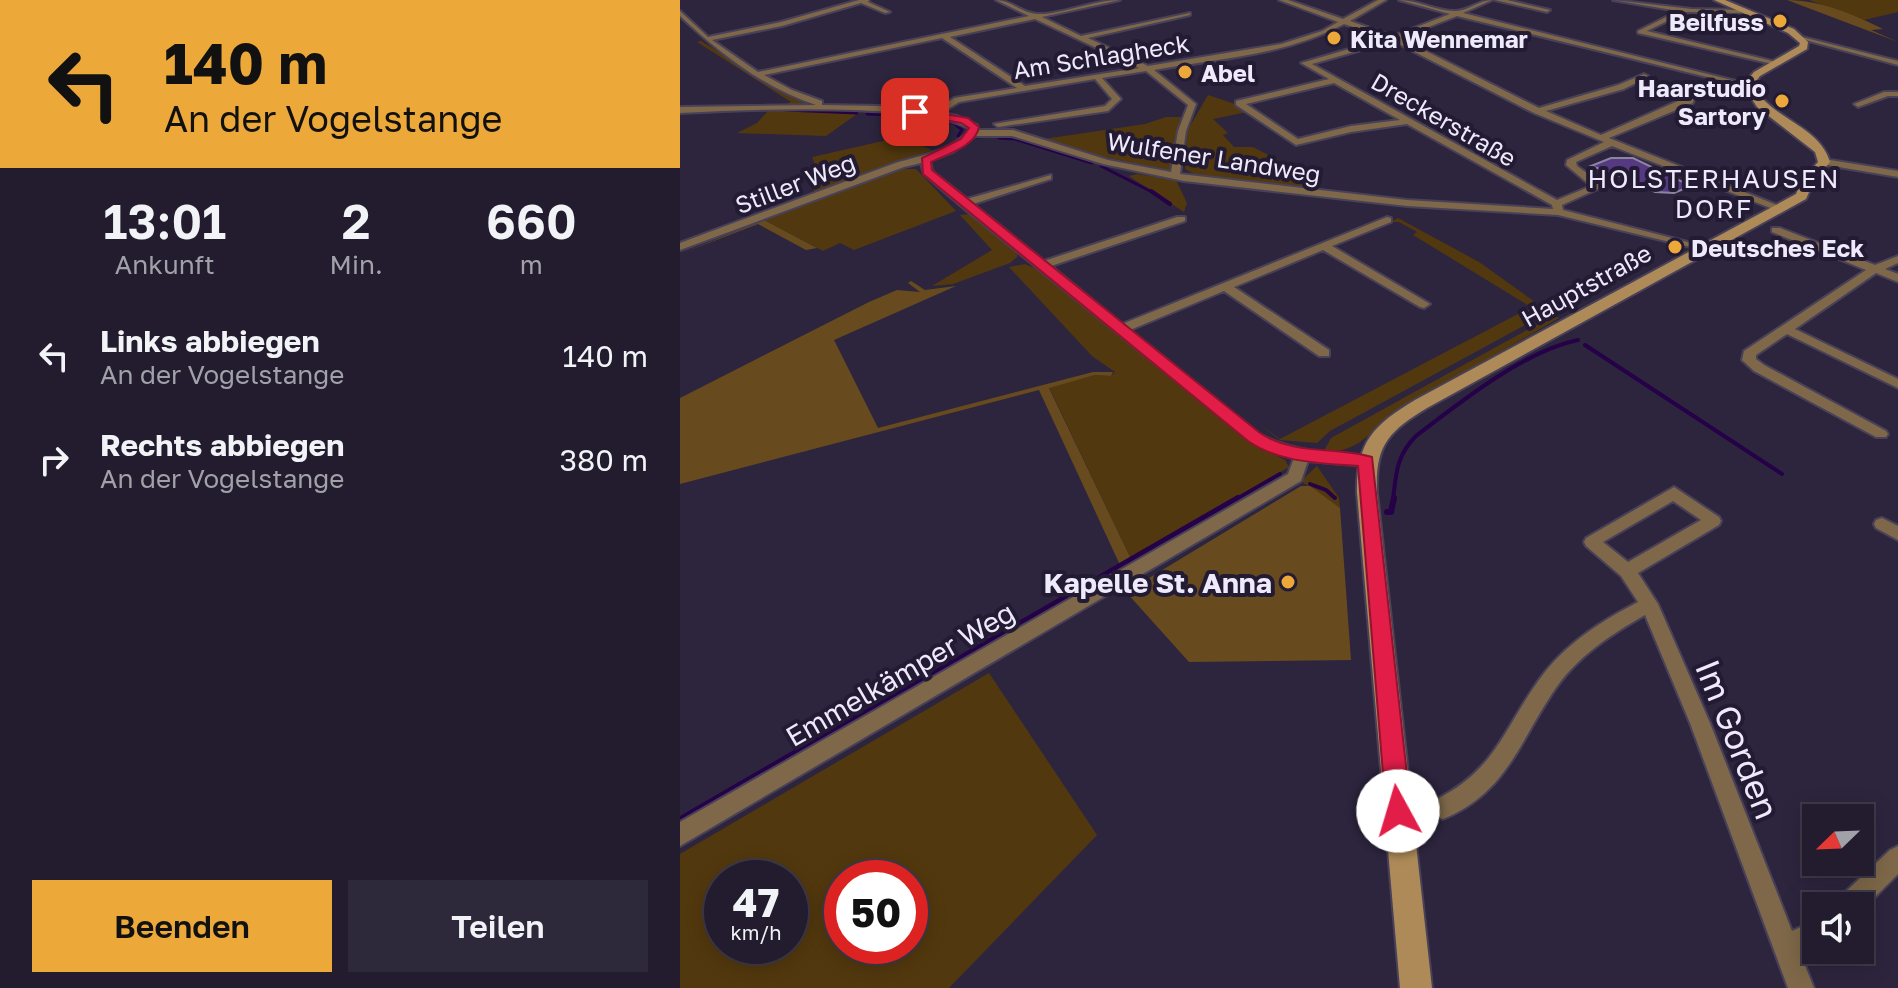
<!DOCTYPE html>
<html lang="de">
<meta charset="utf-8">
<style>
body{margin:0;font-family:"Golos Text",sans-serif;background:#2e293a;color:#f1f3f6;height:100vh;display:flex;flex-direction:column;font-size:30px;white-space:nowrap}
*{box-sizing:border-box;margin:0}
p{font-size:26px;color:#a2a1aa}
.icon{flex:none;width:44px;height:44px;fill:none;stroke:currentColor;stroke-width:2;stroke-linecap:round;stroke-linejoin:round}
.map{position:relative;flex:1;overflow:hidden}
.side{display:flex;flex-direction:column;background:#221c2e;width:680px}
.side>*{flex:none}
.hud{background:#eca93a;color:#111;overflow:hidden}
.needle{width:52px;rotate:247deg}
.buttons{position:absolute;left:1122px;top:804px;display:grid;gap:16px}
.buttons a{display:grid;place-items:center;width:72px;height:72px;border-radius:0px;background:#221c2e;box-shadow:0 4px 20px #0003,0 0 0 2px #3f3a4a;font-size:40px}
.speed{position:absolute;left:24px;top:860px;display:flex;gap:16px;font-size:40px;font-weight:700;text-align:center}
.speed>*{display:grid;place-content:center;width:104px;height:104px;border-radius:50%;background:#221c2e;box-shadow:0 4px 20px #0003,0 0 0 2px #3f3a4a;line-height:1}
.speed small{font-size:20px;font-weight:400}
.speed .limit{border:12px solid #d22;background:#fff;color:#111}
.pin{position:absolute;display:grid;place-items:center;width:68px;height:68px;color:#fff;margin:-34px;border-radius:16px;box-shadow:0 4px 12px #0006}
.me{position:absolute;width:88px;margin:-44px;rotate:354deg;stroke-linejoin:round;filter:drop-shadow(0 0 6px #0008)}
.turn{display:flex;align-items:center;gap:28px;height:168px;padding:0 32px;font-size:36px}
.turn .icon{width:104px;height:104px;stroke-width:2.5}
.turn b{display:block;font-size:56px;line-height:68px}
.eta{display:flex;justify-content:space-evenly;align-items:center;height:136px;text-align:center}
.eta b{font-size:48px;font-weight:600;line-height:56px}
.button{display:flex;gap:16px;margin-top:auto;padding:16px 32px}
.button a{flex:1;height:92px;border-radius:0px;background:#eca93a;color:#111;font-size:32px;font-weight:600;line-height:92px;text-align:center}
.button a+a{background:#2e293a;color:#f1f3f6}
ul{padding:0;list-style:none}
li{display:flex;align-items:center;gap:24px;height:104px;padding:0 32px}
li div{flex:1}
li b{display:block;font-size:30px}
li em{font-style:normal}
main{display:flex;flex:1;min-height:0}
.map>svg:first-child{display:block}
.green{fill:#52380e;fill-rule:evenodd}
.forest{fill:#674b1f}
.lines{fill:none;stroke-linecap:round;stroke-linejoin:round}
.stream-far3{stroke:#250148;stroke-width:3}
.stream-far2{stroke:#250148;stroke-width:4}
.stream-far1{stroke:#250148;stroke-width:6}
.stream{stroke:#250148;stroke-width:7}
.building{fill:#553981;stroke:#8d84a2;stroke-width:2}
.minor-casing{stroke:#484158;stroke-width:4}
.secondary-casing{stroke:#484158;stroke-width:4}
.minor{fill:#7e6849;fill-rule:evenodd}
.secondary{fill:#ad8a58;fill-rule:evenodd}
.route{fill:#e11d48;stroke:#92132f;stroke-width:2}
.poi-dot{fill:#eca93a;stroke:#231b33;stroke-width:3}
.labels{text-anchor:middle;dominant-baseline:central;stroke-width:8;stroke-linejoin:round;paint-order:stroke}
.far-poi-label{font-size:24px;font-weight:bold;fill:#efeafb;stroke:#231b33;text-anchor:start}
.far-street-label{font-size:24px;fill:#efeafb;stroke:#231b33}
.far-neighbourhood-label{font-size:26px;letter-spacing:2px;fill:#efeafb;stroke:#231b33}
.poi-label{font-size:28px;font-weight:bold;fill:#efeafb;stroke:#231b33;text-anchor:end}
.street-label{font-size:28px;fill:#efeafb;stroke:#231b33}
.near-street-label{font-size:34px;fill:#efeafb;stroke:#231b33}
</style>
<main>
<section class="side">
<div class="hud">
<div class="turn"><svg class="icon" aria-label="left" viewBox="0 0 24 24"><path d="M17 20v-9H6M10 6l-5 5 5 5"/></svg><div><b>140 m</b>An der Vogelstange</div></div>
</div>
<div class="eta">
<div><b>13:01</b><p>Ankunft</p></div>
<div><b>2</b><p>Min.</p></div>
<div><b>660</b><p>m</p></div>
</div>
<ul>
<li><svg class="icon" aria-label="left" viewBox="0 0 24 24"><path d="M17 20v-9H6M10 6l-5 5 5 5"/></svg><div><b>Links abbiegen</b><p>An der Vogelstange</p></div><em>140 m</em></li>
<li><svg class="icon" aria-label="right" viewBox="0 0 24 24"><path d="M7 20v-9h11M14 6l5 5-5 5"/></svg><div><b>Rechts abbiegen</b><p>An der Vogelstange</p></div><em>380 m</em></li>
</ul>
<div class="button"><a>Beenden</a><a>Teilen</a></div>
</section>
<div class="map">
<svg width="1218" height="988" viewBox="0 0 1218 988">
<rect width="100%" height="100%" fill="#2d253e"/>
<g class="green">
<path d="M1129,0H1218V12L1184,20Z"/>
<path d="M21,41L108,93L142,107L0,109L104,105L111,102L17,42Z"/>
<path d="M528,95L555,104L567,112L533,119L548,133L543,135L554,147H573L624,173L617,175L640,190L514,174L505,169L507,131Z"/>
<path d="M76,110H168L180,112L146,136L57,133L77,123L88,111L0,113Z"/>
<path d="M486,117H503L495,145V168L489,170L424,157L364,139L465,124Z"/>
<path d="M212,139L230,141L252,150L140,192H135L123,176L136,167L132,157Z"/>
<path d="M218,169H236L276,211L174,250L160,243L143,251L84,220Z"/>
<path d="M457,174L496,180L507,203L504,212L449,176Z"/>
<path d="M291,214L338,252L337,257L330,263L273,284L252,286L312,250L280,215Z"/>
<path d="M718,218L799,262L869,312L650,431L637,443L600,440L579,424L600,439L851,307L733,235L737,232L719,222H710Z"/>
<path d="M345,264L361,271L571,443L605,460L609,467L451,559L369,387L415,375L431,376L435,372L412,356L329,267Z"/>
<path d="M874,315L879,318L719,410C691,429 680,454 644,451L651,438Z"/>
<path d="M637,466L659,498L660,508L621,481Z"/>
<path d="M309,673L417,835L269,988H0V854ZM42,878H110V946H42ZM162,878H230V946H162Z"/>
</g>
<g class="forest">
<path d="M1107,0C1140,0 1173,14 1203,29L1191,30L1218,42Z"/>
<path d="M84,220L137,248L126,250L78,224L0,254Z"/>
<path d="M231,281L245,290L276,286L154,340L198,428L413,372H433L431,376L415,375L369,388L451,559L440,565L359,390L0,484V398L189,302L217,290L240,292L228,283Z"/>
<path d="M621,486H630L660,508L671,660L509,662L446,592Z"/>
</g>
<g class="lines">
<g class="stream-far3">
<path d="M106,110L177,113"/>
<path d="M187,114L218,115"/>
<path d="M225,115L249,118"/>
<path d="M258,120L274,123L282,130L278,136"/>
<path d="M297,137L309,136"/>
<path d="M319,138L335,139L412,163"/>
<path d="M421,166L474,193"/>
</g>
<g class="stream-far2">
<path d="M471,191L490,204"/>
<path d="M905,345L1102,474"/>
<path d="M630,484L646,490L655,498"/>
<path d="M555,500L600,474"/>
<path d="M713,500C716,474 716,456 736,436C779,403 844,351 898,340"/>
</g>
<g class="stream-far1">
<path d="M707,512H711L714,498"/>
<path d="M180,716L558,498"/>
</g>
<path class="stream" d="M0,820L183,714"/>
</g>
<path class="building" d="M931,158H953L1011,186L994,193L975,192L952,180L911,166Z"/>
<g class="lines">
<defs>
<g id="minor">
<path d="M179,0H189L188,2L210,12L205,13L181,3L102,26L32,40L78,72L349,16L316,0C331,0 343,14 358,14C381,15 413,0 440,0L362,17L401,36L510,13V15L408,38L468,66L601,44L642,31L658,22L599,0H608L663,19L698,0H706L670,21L713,36L770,14L719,0C738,0 758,12 776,11C788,11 799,0 812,0L783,13L1072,85L1068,87L777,16L720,38L859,108L938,85L964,74L968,76L964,79L1015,94L1013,103L929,138L1107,209L1098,211L932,146L896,162L897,166L915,179L922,187L882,205L883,210L1027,247V251L878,215L727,206L504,181L423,164L332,136H295L273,152L250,161L252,171L287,199L371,175V179L293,204L364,261L497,217H505V221L371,266L442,324L707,217L711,218V222L652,246L750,304L744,308L740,307L643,250L554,287L649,350V356H639L544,291L450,330L579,434C613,452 648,453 686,456L694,461L686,466L628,461L621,481L0,846V822L608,474L614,458L595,453L569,440L280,205L244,174L241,163L224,167L0,250V243C70,217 140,191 210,165C237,155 266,154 289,132V128C254,112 213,112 174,110C116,108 58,110 0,113V107L136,105C82,87 41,54 0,16V11L28,37L101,22ZM355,19L459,68L345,86L270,37ZM664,24L707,38L621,63L649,79L556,101V105L616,145L671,132L727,124L872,205L873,209L727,200L500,174L506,131L516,104L474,70C537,59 607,55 664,24ZM262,38L337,88L274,98L253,112L200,106L142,105V101L112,90L84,75ZM713,41L854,113L924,142L887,160L886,165L911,186L877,200L632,64ZM466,71L508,105L498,131L491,172L428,160L333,130H298L297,125L277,116L262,113L279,102L415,79L432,99L425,106L314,124L318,127L428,111L441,99L422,78ZM958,82L1007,97L921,135L866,111L944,89ZM654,83L720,120L671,126L618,139L566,104Z"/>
<path d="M815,0H827L870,10L867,12Z"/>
<path d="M933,0L1012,9L1063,10L1061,13L1006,12L967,31L1101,63L1097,65L958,33V31L998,11Z"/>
<path d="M1118,36L1218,61V65L1118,38Z"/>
<path d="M1204,92H1218V96H1208L1178,107L1174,104Z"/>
<path d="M1144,159L1218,171V177L1141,164V160Z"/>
<path d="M1092,228H1100L1195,265L1218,256V263L1205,269L1218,274V282L1196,273L1115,329L1218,379V388L1107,334L1076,355V359L1084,365L1206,431L1208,434L1206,437H1196L1074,371L1062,360L1064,351L1186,270L1092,232Z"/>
<path d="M994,487L1039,517L1041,521L1039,525L958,573L978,604L1030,723L1112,931L1136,920V945L1120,953L1134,988H1108L1010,723L965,615C932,634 901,654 878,685C840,738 829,792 763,819L755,816L752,808L755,800C819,769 825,723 865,672C890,641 923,620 958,602L941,576L906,546L904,542L906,538ZM993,501L1021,520L948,562L923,542Z"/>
<path d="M1202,518L1218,526V540L1196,528L1194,524L1196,520Z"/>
<path d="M1218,846V874L1180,912V906H1157L1160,897L1210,850Z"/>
</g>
<path id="secondary" d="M1034,0H1045L1114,29L1128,42L1127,49L1080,76L1073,85C1090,119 1139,125 1150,162L1134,181L1126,199L747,408C708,432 695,445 697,493L752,988H720L677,493C676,443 693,425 735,400L1116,194L1122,180L1138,162L1135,152L1077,107L1063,85L1074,72L1119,46L1120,43L1108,33Z"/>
</defs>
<use href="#minor" class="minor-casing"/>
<use href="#secondary" class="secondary-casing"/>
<use href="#minor" class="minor"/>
<use href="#secondary" class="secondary"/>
</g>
<path class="route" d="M235,109L288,118L299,127C296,146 267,154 251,162L252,170L580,433C615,456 654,446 692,457L731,811L727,820L718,824L709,820L706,811L678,466C640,463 600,463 568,441L243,174L242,158L281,139L289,128L281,123L231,114Z"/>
<g class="poi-dot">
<circle cx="1100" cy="21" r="8"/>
<circle cx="654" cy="38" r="8"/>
<circle cx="505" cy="72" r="8"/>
<circle cx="1102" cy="101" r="8"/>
<circle cx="995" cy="247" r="8"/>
<circle cx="608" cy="582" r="8"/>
</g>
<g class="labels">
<g class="far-poi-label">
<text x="1084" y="21" text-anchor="end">Beilfuss</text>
<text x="670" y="38">Kita Wennemar</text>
<text x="521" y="72">Abel</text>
<text x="1086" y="87" text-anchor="end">Haarstudio<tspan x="1086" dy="28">Sartory</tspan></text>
<text x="1011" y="247">Deutsches Eck</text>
</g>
<g class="far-street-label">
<text transform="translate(421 56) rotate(-9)">Am Schlagheck</text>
<text transform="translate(764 119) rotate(30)">Dreckerstraße</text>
<text transform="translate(534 157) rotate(9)">Wulfener Landweg</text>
<text transform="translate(115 183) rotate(-21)">Stiller Weg</text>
<text transform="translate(906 285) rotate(-29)">Hauptstraße</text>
</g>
<g class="far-neighbourhood-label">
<text x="1034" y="178">HOLSTERHAUSEN<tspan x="1034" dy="30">DORF</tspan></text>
</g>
<g class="poi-label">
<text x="592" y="582">Kapelle St. Anna</text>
</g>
<g class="street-label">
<text transform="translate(220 674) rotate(-30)">Emmelkämper Weg</text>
</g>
<g class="near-street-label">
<text transform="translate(1058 739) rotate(68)">Im Gorden</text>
</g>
</g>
</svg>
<div class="buttons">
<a><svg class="needle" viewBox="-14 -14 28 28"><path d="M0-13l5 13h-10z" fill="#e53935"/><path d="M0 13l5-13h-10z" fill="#a2a1aa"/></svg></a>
<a><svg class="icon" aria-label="sound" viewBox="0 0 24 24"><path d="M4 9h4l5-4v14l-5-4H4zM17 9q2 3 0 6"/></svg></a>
</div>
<div class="speed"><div>47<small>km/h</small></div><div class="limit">50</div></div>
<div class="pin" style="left:235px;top:112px;background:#d93025"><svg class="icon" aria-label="arrive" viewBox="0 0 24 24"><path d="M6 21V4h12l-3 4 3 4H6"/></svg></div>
<svg class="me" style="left:718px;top:811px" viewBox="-20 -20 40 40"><circle r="19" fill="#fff"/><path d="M0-13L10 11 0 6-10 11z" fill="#e11d48"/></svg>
</div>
</main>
